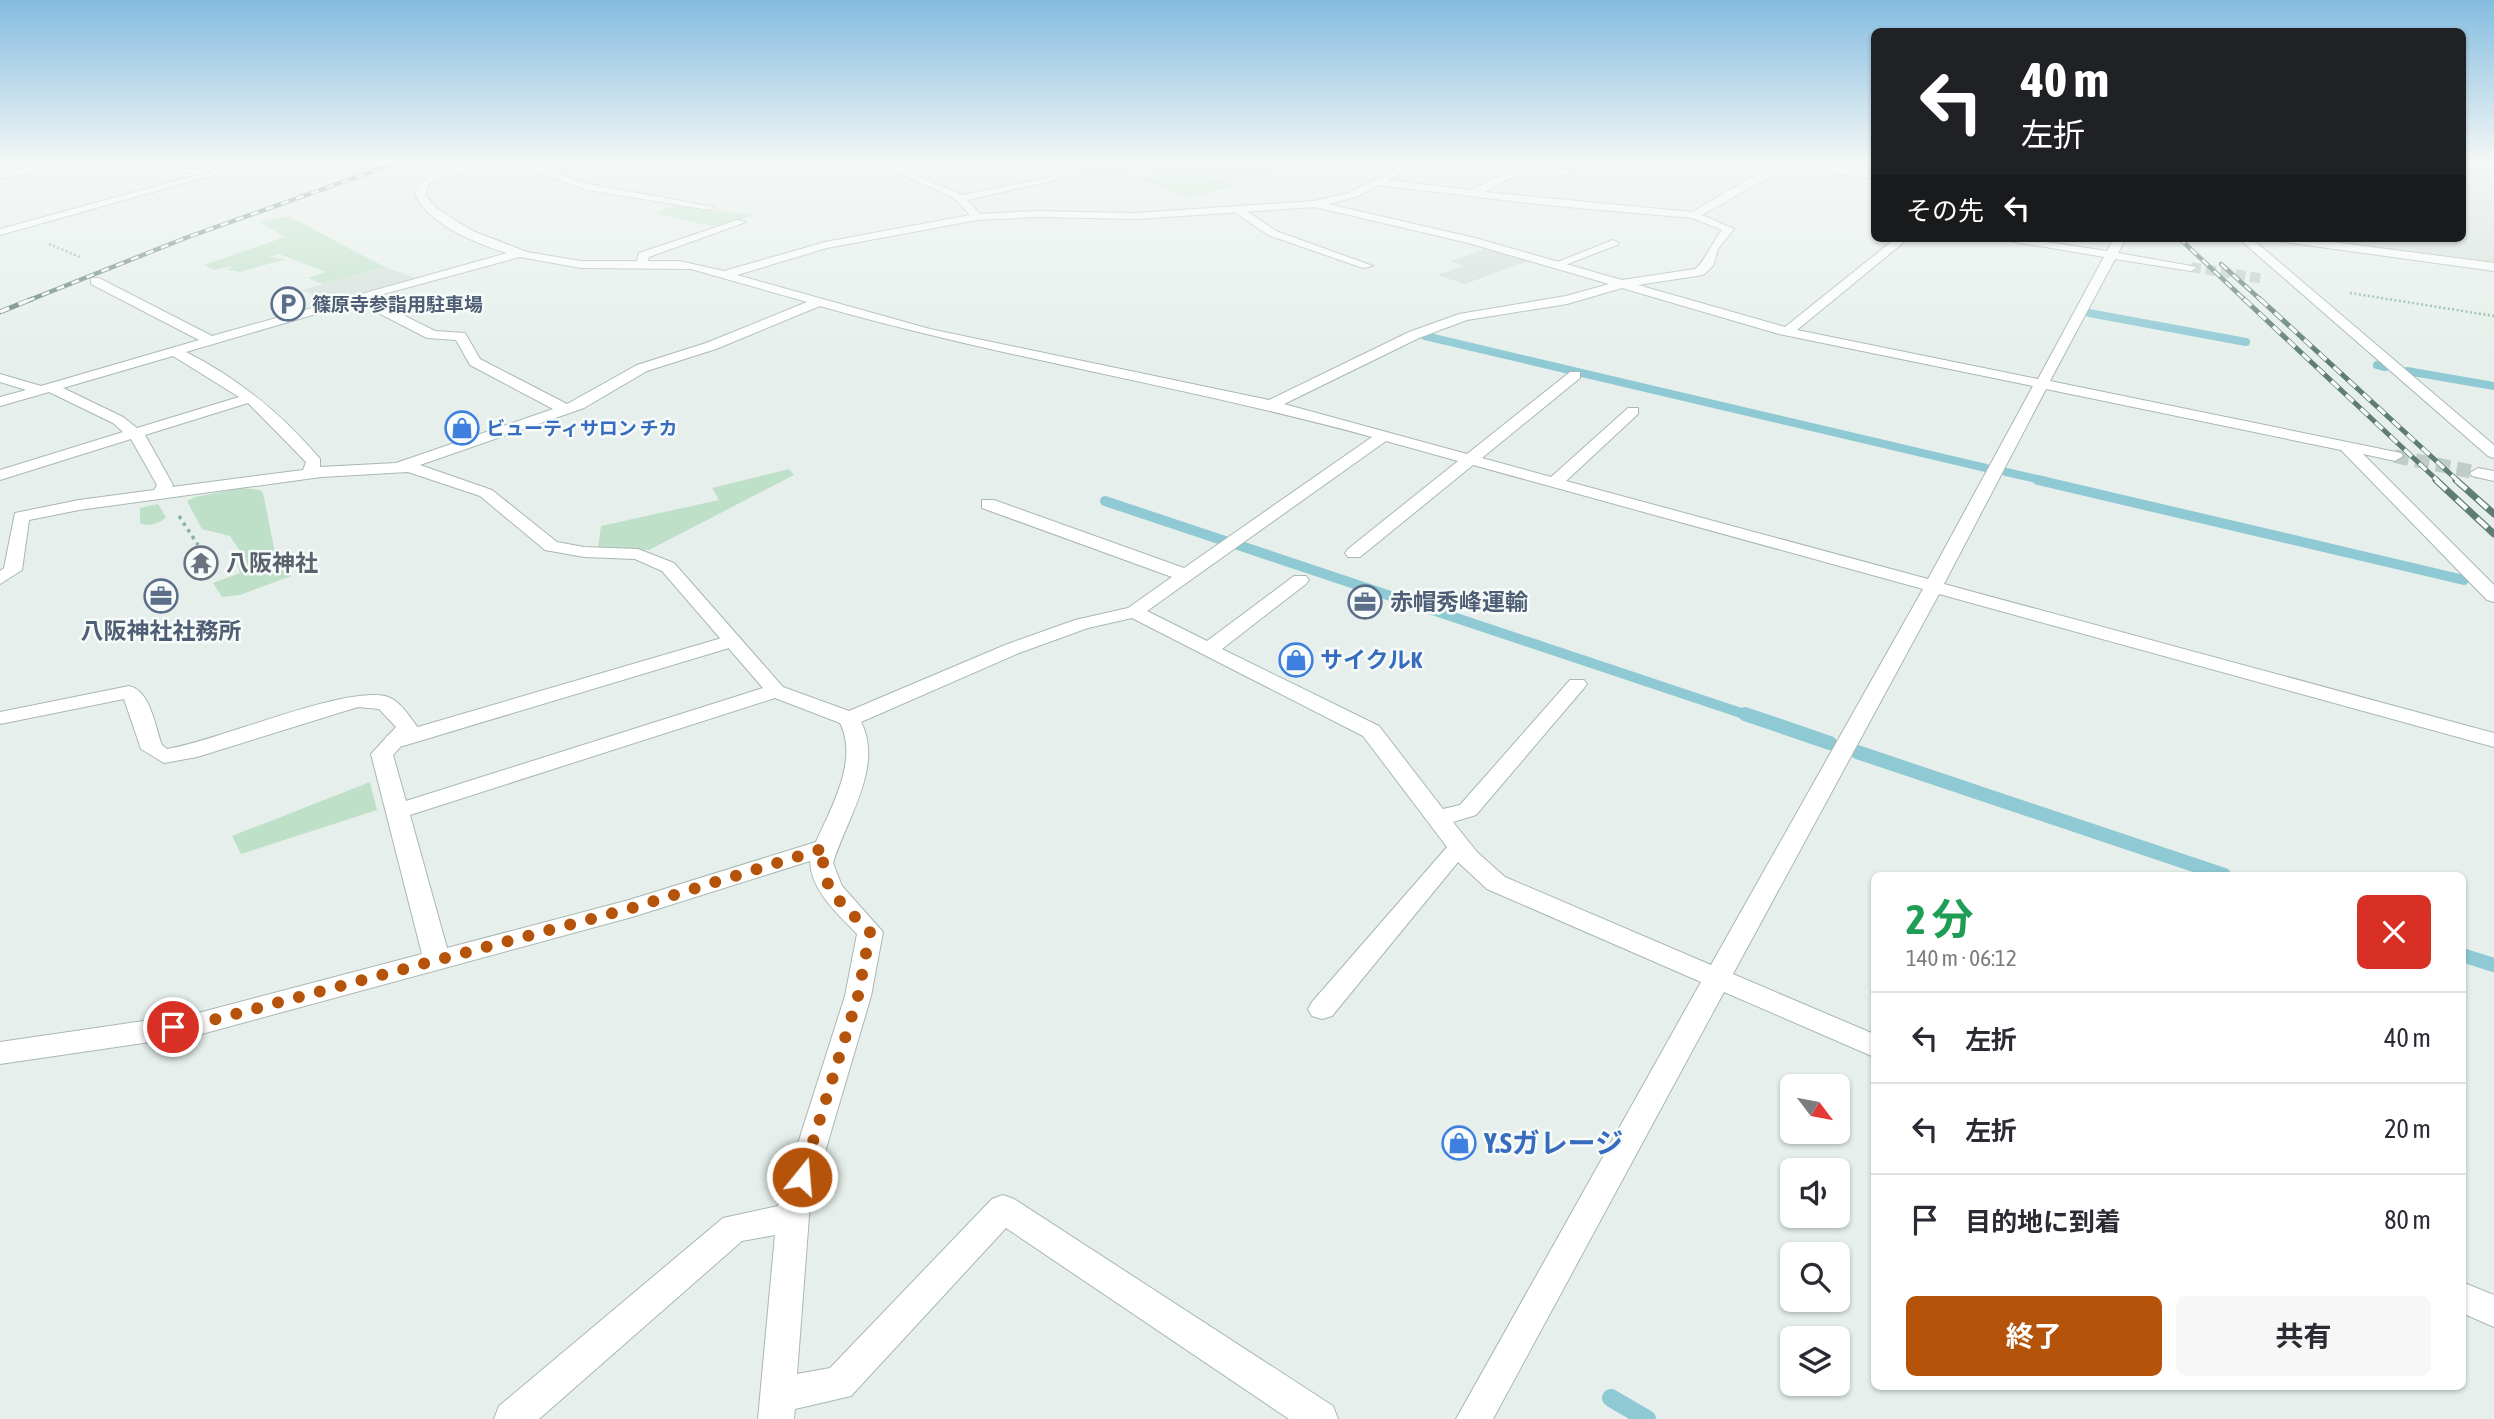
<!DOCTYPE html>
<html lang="ja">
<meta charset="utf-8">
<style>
body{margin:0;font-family:"Asap Condensed","Noto Sans JP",sans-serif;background:#f7f7f7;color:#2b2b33;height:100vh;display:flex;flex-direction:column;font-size:26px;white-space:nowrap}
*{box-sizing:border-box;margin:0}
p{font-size:23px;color:#7c7c81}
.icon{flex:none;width:38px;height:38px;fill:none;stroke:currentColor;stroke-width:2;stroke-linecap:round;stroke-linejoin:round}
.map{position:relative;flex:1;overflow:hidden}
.panel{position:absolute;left:1871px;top:872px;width:595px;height:518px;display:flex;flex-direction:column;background:#fff;border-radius:10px;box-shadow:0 2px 5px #0004}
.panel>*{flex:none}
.hud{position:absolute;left:1871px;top:28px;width:595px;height:214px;border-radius:10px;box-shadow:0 2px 5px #0004;background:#202124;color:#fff;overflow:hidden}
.needle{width:46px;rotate:122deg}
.tools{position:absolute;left:1780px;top:1074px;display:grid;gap:14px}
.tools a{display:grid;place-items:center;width:70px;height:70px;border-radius:10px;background:#fff;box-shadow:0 2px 5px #0004;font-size:35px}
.pin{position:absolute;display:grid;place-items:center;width:60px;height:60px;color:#fff;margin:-30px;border:4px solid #fff;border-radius:50%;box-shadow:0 2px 7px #0007}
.me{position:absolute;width:77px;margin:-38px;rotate:17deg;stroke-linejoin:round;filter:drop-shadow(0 0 5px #0008)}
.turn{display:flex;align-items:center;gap:24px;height:147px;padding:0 35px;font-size:32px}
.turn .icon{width:91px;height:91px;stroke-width:2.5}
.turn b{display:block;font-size:49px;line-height:60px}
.then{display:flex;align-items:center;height:66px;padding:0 35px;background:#0003;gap:14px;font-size:26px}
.round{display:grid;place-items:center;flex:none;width:74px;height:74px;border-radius:10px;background:#f7f7f7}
.headline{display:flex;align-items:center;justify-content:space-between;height:119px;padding:0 35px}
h1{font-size:42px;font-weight:700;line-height:52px;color:#1e9e55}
.action{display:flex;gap:14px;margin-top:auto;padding:14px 35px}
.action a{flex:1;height:80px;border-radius:10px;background:#b45309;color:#fff;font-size:28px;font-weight:700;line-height:80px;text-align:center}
.action a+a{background:#f7f7f7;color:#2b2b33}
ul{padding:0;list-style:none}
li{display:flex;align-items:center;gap:21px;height:91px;padding:0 35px;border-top:2px solid #e1e1e2}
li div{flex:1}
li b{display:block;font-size:26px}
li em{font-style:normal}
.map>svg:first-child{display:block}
.built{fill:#d4dfda}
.green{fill:#bfe0c8}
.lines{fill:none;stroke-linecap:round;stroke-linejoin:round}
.stream-far3{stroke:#8ec9d4;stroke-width:8}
.stream-far2{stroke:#8ec9d4;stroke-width:10}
.stream-far1{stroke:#8ec9d4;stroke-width:14}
.stream{stroke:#8ec9d4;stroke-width:18}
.minor-tunnel-far1{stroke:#bfccc8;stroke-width:10;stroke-dasharray:10 5;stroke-linecap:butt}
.minor-tunnel{stroke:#bfccc8;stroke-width:14;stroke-dasharray:14 7;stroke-linecap:butt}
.service-casing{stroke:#a8b8b2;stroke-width:2}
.minor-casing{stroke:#a8b8b2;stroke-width:2}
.tertiary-casing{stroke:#a8b8b2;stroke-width:2}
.secondary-casing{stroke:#a4bbb3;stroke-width:2}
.path-far1{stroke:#86b3a5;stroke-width:2.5;stroke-dasharray:2 2.5;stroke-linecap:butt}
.path{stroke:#86b3a5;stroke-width:3.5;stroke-dasharray:3.5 4.5;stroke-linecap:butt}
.service{fill:#fff;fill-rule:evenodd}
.minor{fill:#fff;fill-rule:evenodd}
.tertiary{fill:#fff;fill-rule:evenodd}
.secondary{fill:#fff;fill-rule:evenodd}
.rail-far2-casing{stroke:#5f7d75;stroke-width:4.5}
.rail-far1-casing{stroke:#5f7d75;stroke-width:5}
.rail-casing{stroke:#5f7d75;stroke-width:7}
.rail-far2{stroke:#f7fbf9;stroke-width:2.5;stroke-dasharray:8;stroke-linecap:butt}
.rail-far1{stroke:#f7fbf9;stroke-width:3.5;stroke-dasharray:10;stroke-linecap:butt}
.rail{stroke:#f7fbf9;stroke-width:4.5;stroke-dasharray:14;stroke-linecap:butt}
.route{stroke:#b45309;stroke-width:12;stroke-dasharray:0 21.6}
.labels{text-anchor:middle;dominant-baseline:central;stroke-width:5;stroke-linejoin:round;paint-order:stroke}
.far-service-label{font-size:19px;font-weight:bold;fill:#4e5e75;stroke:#f7fbf9;text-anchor:start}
.far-shop-label{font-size:19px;font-weight:bold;fill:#366cbe;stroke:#f7fbf9;text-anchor:start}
.worship-label{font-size:23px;font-weight:bold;fill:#5b616d;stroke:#f7fbf9;text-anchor:start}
.service-label{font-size:23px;font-weight:bold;fill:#4e5e75;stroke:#f7fbf9;text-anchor:start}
.shop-label{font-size:23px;font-weight:bold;fill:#366cbe;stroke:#f7fbf9;text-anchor:start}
.near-shop-label{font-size:28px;font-weight:bold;fill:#366cbe;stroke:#f7fbf9;text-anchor:start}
</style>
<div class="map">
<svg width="2494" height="1419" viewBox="0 0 2494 1419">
<rect width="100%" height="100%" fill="#e6efeb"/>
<g class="built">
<path d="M1163,162H1250L1280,170L1241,184Z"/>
<path d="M2462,162H2494V263L2307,238H2462Z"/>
<path d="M1489,248L1531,260L1465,284L1437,275L1463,266L1451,261Z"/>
<path d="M385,267L415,278L332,302L302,290Z"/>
</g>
<g class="green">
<path d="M1134,162H1159L1239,185L1190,198L1140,180L1163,175L1145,168L1109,173L1099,166Z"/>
<path d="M675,206L755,215L712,226L653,213Z"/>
<path d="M289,216L371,260L385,267L323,284L308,278L326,272L279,254L268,257L286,259L240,272L227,270L233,266L215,270L204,265L285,237L260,222Z"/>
<path d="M789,469L794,475L649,550L598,547L601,526L719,500L712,488Z"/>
<path d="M242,488L260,490L263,493L274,548L291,576L240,595L222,597L213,583L240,573L236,561L242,554L230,536L202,529L187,501L195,497Z"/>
<path d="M158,504L166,517C160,524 148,527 140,523V508Z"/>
<path d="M370,782L377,810L241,854L232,836Z"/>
</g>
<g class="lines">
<g class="stream-far3">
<path d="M2089,313L2246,342"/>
<path d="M1425,336L1986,468"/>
<path d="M2377,365L2385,367"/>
<path d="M2407,371L2494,386"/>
<path d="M2006,472L2046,481"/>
</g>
<g class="stream-far2">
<path d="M2038,480L2464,580"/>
<path d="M1105,501L1225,541"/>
<path d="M1238,545L1750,716"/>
</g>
<g class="stream-far1">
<path d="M1745,714L1830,743"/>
<path d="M1857,752L2224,875"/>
<path d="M2462,955L2494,965"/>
</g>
<path class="stream" d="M1611,1398L1647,1419"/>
<path class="minor-tunnel-far1" d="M2191,267L2264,279"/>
<path class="minor-tunnel" d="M2395,456L2478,473"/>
<defs>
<g id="service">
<path d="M1233,207H1241L1276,231L1373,266L1363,268L1268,235L1233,211Z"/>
<path d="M737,220L746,222L649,257L647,263L637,261L639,253Z"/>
<path d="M1613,240L1619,243L1617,245L1560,267L1550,265Z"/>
<path d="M732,635L739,637L742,641L739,645L403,746H387L384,741L387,736Z"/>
</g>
<g id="minor">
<path d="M59,162H78L0,179V173Z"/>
<path d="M106,162H135L216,173L211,176Z"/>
<path d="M483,162H498L434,181L428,185L425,195L437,209L473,231L527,252L581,261H679L724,271L825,242L970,215L953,197L873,162H886L962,195L1056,176L1061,179L967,200L980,214L1036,211L1136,213L1314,201L1349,193L1409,162H1421L1388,180L1471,190L1528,162L1573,172L1568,175L1529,168L1484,192L1692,212L1778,162H1800L1874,173V179L1789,166L1702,215L1734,229L1718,249L1713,266L1703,275L1638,285L1785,327L1896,238H1909L1797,330L2038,379L2104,257L1992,238H2020L2107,251L2114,238H2126L2118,253L2197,267L2191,271L2115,259L2050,381L2401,453L2403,456L2395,461L2363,454L2494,585V602L2487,600L2341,450L2046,389L1944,584L2494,733V747L1939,594L1733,974L1874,1034V1057L1724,992L1493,1419H1456L1701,982L1487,889L1458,862L1332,1016L1322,1019L1312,1016L1308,1009L1312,1002L1447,847L1363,736L1132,618L1088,628L1019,653L861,722C884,766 846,820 833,863L842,886L883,932L871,996L810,1203L797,1374L830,1368L992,1199L1003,1195L1014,1199L1333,1406L1338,1419H1289L1006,1228L851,1396L795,1409L794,1419H758L775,1235L742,1241L539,1419H494L499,1406L723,1218L778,1206L845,996L857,934C838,914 811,891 810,861L632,917L198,1035L0,1064V1042L198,1013L422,954L371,754L396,727L379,709L358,707L197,757L164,763L141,749L124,699L0,724V712L129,686C151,691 155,727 162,745L167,749C218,741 348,684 388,697C401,702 410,717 418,728L393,755L406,801L763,688L662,571L635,559L584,557L545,550L480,496L408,472L321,477L79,510L29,520L22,570L0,584V571L4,568L15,513L79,500L154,490L157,485L131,439L0,480V470L123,432L113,423L49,392L0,406V397L26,390L0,382V374L41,386L199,340L91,284V278H99L212,336L507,253C477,244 430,225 415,195C422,169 460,168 483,162ZM1379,185L1545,205L1692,218L1722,230C1713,241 1703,264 1695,269L1622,280L1475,238L1328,204L1356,197ZM1315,207L1468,243L1609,284L1566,296L1459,314L1409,332L1269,400L930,329L737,275L827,248L977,220L1036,217L1136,219ZM520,257L581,268L691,269L807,302L706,343L637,365L567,404L480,359L465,333L435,331L369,298ZM1622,288L1779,334L2033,386L1928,579L1566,481L1638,414V408H1628L1551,477L1482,458L1580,378V372H1570L1467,454L1284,404L1419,338L1467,320L1567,304ZM357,302L427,338L456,340L470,365L553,409L396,463L320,467V459C282,414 239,379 186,352ZM820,306C1002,358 1189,387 1372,437L1184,568L994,500H982V508L1172,577L1128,608L1075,620L1005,645L849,711L783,687L674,563L638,549L584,547L557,542L492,490L420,465L584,408L647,371L716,349ZM173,356L239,397L137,428L123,417L63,388ZM248,403L306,462L303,470L172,487L173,485L145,435ZM1386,441L1458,461L1348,549L1345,553L1348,557H1360L1473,465L1923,589L1711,965L1505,877L1477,852L1453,822L1476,815L1584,688L1587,684L1584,680H1570L1460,805L1443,809L1379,726L1222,649L1306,584L1309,580L1306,576H1294L1207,641L1147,611ZM775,698L840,723C859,760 831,808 816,842L629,900L447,948L410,815Z"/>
<path d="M509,162H523L589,184L714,207L709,210L587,190Z"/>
<path d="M2238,238H2251L2494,445V458L2488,456Z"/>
<path d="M2478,468L2494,471V481L2472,476L2470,473Z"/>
<path d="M2462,1282L2494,1295V1327L2462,1313Z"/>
</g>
<path id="tertiary" d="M2271,238H2302L2494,263V271L2277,241Z"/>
<path id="secondary" d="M245,162H260L0,235V229Z"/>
</defs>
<use href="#service" class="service-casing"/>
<use href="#minor" class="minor-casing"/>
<use href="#tertiary" class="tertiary-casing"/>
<use href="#secondary" class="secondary-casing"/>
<g class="path-far1">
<path d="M1591,166L1603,162"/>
<path d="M1080,171L1098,172L1095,177L1109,182"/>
<path d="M49,244L80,257"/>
<path d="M2350,293L2494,316"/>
</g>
<path class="path" d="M179,516L198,545"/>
<use href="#service" class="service"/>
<use href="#minor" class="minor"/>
<use href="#tertiary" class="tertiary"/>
<use href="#secondary" class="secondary"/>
<defs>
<g id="rail-far2">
<path d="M2179,238L2246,301"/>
<path d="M2221,264L2262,301"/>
<path d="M27,301L188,237L399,162"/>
</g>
<g id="rail-far1">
<path d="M2244,299L2438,481"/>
<path d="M2260,299L2458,481"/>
<path d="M0,312L32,299"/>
</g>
<g id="rail">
<path d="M2436,480L2494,534"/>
<path d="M2456,480L2494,514"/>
</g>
</defs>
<use href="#rail-far2" class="rail-far2-casing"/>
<use href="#rail-far1" class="rail-far1-casing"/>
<use href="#rail" class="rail-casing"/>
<use href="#rail-far2" class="rail-far2"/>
<use href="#rail-far1" class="rail-far1"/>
<use href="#rail" class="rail"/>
</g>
<linearGradient id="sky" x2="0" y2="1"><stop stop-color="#84bce0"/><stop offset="0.45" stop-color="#f4f8f6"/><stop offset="1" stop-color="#f4f8f6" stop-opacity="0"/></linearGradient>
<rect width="2494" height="360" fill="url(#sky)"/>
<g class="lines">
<path class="route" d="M173,1027L198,1024L632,908L825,848C815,887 846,906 870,932L858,996L802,1177"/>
</g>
<defs>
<symbol id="parking-ring" viewBox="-11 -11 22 22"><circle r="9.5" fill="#f7fbf9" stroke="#5c6f8a" stroke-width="1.5"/><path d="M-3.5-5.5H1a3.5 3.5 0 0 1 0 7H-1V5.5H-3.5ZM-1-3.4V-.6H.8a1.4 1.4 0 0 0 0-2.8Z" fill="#5c6f8a"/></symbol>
<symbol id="shop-ring" viewBox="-11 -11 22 22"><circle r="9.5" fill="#f7fbf9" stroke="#3f7fe0" stroke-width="1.5"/><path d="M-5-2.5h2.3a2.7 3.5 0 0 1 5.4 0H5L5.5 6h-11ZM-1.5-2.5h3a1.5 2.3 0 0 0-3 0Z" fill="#3f7fe0"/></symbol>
<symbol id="temple-ring" viewBox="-11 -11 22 22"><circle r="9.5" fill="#f7fbf9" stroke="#6b7280" stroke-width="1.5"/><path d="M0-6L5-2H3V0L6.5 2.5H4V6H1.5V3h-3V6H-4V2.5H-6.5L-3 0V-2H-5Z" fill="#6b7280"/></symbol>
<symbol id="office-ring" viewBox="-11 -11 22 22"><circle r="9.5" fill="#f7fbf9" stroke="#5c6f8a" stroke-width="1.5"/><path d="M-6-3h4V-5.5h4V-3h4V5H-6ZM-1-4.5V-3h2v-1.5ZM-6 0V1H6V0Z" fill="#5c6f8a"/></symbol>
</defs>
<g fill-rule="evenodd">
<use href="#parking-ring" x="269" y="285" width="38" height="38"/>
<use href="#shop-ring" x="443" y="409" width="38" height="38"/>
<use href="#temple-ring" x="182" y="544" width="38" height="38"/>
<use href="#office-ring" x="142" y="577" width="38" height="38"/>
<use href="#office-ring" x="1346" y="583" width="38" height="38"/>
<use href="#shop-ring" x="1277" y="641" width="38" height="38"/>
<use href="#shop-ring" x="1440" y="1124" width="38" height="38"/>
</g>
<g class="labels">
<g class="far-service-label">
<text x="312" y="304">篠原寺参詣用駐車場</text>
</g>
<g class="far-shop-label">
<text x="486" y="428">ビューティサロン チカ</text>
</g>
<g class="worship-label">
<text x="226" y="563">八阪神社</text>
</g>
<g class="service-label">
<text x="1390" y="602">赤帽秀峰運輸</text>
<text x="161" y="631" text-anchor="middle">八阪神社社務所</text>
</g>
<g class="shop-label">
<text x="1320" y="660">サイクルK</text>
</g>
<g class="near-shop-label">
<text x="1484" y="1143">Y.Sガレージ</text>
</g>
</g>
</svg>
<div class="tools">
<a><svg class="needle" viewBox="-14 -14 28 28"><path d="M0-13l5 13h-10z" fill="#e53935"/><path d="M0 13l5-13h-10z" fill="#7c7c81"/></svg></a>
<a><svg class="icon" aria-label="sound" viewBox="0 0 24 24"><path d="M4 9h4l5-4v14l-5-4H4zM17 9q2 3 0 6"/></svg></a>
<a><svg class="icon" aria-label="search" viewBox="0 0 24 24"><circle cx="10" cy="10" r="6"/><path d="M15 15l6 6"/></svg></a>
<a><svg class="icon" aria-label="layers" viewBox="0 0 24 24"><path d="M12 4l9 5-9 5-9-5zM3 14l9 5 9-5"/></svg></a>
</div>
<div class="pin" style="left:173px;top:1027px;background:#d93025"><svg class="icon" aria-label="arrive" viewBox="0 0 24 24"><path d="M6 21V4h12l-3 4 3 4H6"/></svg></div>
<svg class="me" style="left:802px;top:1177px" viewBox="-20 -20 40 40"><circle r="17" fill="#b45309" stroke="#fff" stroke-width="3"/><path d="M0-11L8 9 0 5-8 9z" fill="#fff"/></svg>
<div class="hud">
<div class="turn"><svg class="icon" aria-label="left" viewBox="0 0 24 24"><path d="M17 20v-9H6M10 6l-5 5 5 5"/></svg><div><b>40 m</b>左折</div></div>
<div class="then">その先<svg class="icon" aria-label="left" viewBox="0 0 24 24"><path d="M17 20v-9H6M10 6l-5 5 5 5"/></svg></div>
</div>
<section class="panel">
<div class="headline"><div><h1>2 分</h1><p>140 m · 06:12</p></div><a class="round" style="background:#d93025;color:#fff"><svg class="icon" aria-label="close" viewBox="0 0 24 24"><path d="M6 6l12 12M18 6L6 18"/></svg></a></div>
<ul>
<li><svg class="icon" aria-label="left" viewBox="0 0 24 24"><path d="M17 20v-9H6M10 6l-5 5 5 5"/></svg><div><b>左折</b></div><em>40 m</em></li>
<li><svg class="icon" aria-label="left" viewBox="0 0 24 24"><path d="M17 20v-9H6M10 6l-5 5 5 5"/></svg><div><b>左折</b></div><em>20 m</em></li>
<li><svg class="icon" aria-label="arrive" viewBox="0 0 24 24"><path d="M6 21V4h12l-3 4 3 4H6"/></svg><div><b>目的地に到着</b></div><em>80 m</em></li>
</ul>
<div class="action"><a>終了</a><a>共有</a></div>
</section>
</div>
